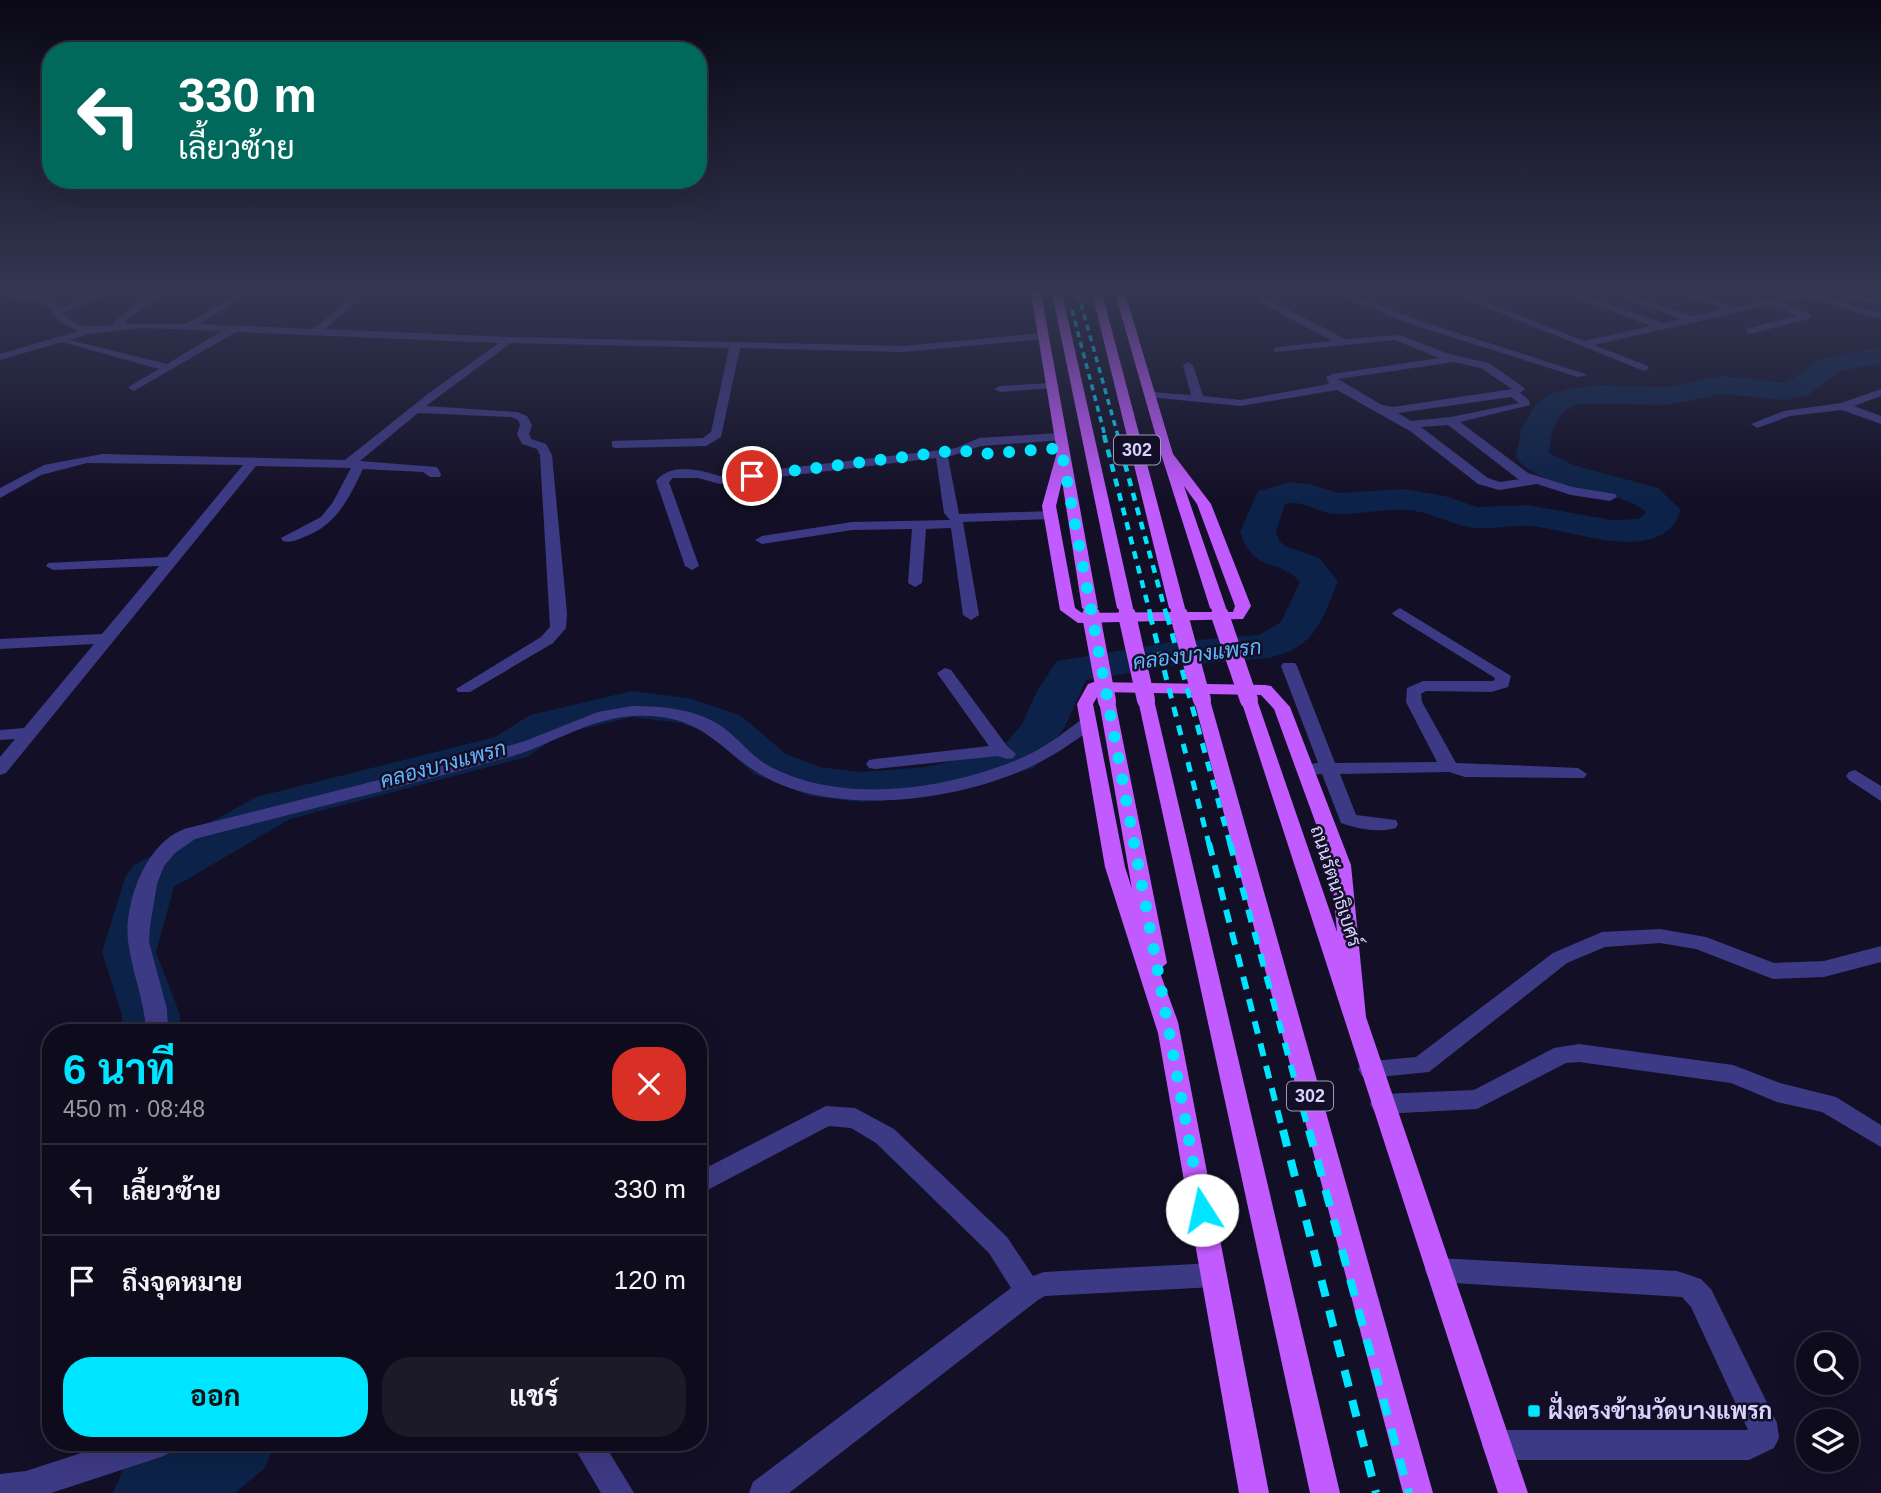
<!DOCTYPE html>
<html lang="th">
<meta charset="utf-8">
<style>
body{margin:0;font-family:Helvetica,Sarabun,sans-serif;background:#1c1929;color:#f1f3f6;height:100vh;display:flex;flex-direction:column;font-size:26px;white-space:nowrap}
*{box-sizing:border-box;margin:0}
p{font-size:23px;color:#9b9ba3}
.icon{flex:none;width:38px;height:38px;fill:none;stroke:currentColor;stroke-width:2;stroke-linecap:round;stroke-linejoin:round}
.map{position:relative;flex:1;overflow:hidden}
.side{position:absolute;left:42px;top:1024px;width:665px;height:427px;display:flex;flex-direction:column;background:#0e0b1c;border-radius:28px;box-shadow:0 7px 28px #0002,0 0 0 2px #2e2b3b}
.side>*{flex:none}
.banner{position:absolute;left:42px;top:42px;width:665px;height:147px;border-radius:28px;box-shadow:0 7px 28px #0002,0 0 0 2px #2e2b3b;background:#00695c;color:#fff;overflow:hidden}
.fabs{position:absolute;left:1796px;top:1332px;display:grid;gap:14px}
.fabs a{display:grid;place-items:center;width:63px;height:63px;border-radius:50%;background:#0e0b1c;box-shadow:0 7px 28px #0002,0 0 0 2px #2e2b3b;font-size:35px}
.pin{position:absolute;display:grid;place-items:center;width:60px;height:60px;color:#fff;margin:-30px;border:4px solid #fff;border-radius:50%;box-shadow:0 2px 7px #0007}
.me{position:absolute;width:77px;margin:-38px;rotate:350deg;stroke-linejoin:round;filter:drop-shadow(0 0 5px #0008)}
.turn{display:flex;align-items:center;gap:24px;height:147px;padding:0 21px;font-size:32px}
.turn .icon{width:91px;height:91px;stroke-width:2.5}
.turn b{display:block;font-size:49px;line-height:60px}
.round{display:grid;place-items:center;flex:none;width:74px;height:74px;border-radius:28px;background:#1c1929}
.overview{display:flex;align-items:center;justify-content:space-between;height:119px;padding:0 21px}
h1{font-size:42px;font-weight:700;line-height:52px;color:#00e5ff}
.cta{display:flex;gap:14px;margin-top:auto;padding:14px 21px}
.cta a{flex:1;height:80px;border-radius:28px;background:#00e5ff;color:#111;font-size:28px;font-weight:700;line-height:80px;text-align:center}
.cta a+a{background:#1c1929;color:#f1f3f6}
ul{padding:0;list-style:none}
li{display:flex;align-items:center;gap:21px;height:91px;padding:0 21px;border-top:2px solid #2e2b3b}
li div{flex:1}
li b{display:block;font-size:26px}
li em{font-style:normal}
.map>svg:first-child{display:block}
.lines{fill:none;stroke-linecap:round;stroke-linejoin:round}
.river{fill:#0c2248;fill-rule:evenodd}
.minor{fill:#3d3a85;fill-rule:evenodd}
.major{fill:#c25bff;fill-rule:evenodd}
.rail-far4{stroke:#00e5ff;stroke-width:3.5;stroke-dasharray:6 5;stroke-linecap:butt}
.rail-far3{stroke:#00e5ff;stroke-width:4.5;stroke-dasharray:8 7;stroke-linecap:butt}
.rail-far2{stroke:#00e5ff;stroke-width:5;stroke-dasharray:10 9;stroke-linecap:butt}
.rail-far1{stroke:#00e5ff;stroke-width:6;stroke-dasharray:13 10;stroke-linecap:butt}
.rail{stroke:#00e5ff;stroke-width:8;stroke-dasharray:17 14;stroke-linecap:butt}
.major-bridge-far1{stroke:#c25bff;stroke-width:13}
.major-bridge{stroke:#c25bff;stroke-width:18}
.route{stroke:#00e5ff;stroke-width:12;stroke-dasharray:0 21.6}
.poi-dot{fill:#00e5ff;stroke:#130f26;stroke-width:2.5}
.labels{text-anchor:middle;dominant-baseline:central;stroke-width:5;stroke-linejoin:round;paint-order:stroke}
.shield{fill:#130f26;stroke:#9e99be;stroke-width:2}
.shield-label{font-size:18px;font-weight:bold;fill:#d9d4ff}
.street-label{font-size:19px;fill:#d9d4ff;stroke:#130f26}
.water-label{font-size:21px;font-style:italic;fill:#62b6ff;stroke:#130f26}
.near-poi-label{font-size:23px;font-weight:bold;fill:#d9d4ff;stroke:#130f26;text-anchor:start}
</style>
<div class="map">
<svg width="1881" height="1493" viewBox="0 0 1881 1493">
<rect width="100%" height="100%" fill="#130f26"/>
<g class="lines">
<g class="river">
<path d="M1881,347V363L1841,371L1808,395L1786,400L1722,394L1667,405L1580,404C1555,411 1552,430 1549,453L1573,465L1658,488L1681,510C1661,570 1570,527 1526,526C1510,525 1494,530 1478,528C1453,527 1431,511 1406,510C1383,508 1359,515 1336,514C1318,514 1304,499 1285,504L1276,532L1279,541L1285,546L1319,558L1338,581C1321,622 1317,646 1269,658L1172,666L1086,680L1065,727L1034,768L976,785L926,797L861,802L810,796L754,774L708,733L680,723L632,717L561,734L527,757L290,819L174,887L156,952L180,1015V1032H122V1015L102,952L125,878L133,866L256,797L495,737L530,715L632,691L688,698L740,715L786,754L819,767L861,772L926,767L967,758L1002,748L1022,724L1038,689L1057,661L1172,642L1259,635L1281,622L1300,582C1278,556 1255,576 1240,532L1258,491L1290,482L1310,484L1338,493L1404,489L1445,496L1477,507L1527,505L1612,520L1639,519L1646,512C1613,485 1540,492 1516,457L1521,430L1535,405L1550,394L1568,389L1599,385L1667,387L1722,376L1786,383L1821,359Z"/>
<path d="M174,1442H276L264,1469L235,1493H113L125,1465Z"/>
</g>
<g class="minor">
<path d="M0,293L47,296L61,307L97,293H110L63,313C77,329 93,327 112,325C126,309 149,292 171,293L132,315L124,324H186L238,293H246L245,296L199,324L313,329L357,293H367L325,329L509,337L903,346L1042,333L1047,336L1042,339L903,352L740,348L721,437L706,446L616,448L612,447V441L703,438L711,432L729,348L511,343L426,406L517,412L527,416L532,425L529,434L531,439L546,444L552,455L567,613L566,628L553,643L470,692H458L456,689L541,637L550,627L540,455L537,449L522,444L517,434L520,425L518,420L511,417L418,413L360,461L437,467L441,474L440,477H430L423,472L363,469C349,498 337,525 304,537C297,540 291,543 283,541L281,538L321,517L333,502L351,468L256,466L6,773L0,775V757L15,739L0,740V730L24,728L94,644L0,649V639L102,634L159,566L53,570L46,566L48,563L167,557L243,465L87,463L41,475L0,498V488L44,465L102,454L345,460L429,393L499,343L236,332L134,391L128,388L130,386L159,369L62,342L0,360V354L78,331L60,322L44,302L0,296ZM144,328L222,331L167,364L70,340L89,334Z"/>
<path d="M1335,293H1348L1421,321L1588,375L1578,377L1413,325Z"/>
<path d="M1450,293H1463L1584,341L1651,326L1562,293H1575L1663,323L1681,319L1610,293H1623L1692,316L1723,309L1677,293H1691L1735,307L1797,293H1810L1881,313V319L1804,297L1781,302L1811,314V318L1750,334L1745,331L1746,329L1797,316L1770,305L1594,345L1648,366L1649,368L1644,371Z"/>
<path d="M1849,294L1881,300V304L1846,299V295Z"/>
<path d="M1258,297H1264L1345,339L1400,335L1449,354L1489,363L1523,387L1525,389L1520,393L1529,400L1530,405L1460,422L1528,473L1573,487L1615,494L1617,497L1610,501L1571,495L1537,484L1499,490L1478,484L1410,431L1337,390L1241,406L1148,397V393L1152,392L1191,395L1183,365L1188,362L1193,365L1203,396L1241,400L1329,384L1326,377L1332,374L1439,358L1395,340L1274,352V348L1278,347L1332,341L1258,301ZM1454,362L1481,368L1512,389L1393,407L1382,405L1338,379ZM1511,397L1519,403L1451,417L1411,421L1398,413ZM1448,425L1518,479H1520L1500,482L1488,478L1421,427Z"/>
<path d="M1050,383L1056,386L1054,388L1000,392L994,389L1000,386Z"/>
<path d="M1881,389V396L1854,406L1881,416V424L1842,410L1790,416L1757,428L1751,424L1784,411L1841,403Z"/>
<path d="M1059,433L1063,434V440L981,446L948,457L959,514L1051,511L1058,515L1051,519L963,522L979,615L971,620L963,615L951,528L926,529L922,583L915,587L908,583L912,529L852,530L762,544L755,540L762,536L852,522L950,520L944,513L936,458L720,484L698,478H673L669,482L699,566L692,570L685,566L656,481C672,462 699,470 720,476L941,450L956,448L979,438Z"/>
<path d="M1400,608L1511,676L1508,687L1491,692L1426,691L1421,694L1422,702L1456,763L1578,768L1587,774L1584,778L1465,777L1449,772L1340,774L1356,815L1396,820L1398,824L1396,828C1378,833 1358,829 1341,823L1322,774L1305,775L1296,769L1299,765L1318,763L1281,666L1283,663H1295L1297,666L1335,763L1437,762L1406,702L1407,688L1423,681H1494L1495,678L1395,616L1392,613Z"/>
<path d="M945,668L951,670L1007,746L1016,754L1013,758L1007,759L998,756L875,769L869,768L866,764L869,760L875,759L989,746L937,673Z"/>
<path d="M632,706C663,706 698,709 724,728C740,740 752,757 769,766C842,805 945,790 1019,759C1042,750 1062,734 1082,719L1088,718L1097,723C1089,732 1077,739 1067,746C997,795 863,818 782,785C720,760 713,712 633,716C591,718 552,744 513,756C407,786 301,811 195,839L175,853L164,866L157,884L150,926L149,942L167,1009L168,1032H146C145,1001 132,973 128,941C124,902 147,839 188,828L470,757L525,741L598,712Z"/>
<path d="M1855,770L1881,786V801L1849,780L1846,776L1849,772Z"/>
<path d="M1660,929L1706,937L1774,963L1824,961L1881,946V962L1824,977L1773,979L1696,949L1660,943L1605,947L1567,963L1429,1072L1370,1078L1362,1076L1358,1069L1362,1062L1416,1057L1553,953L1602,932Z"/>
<path d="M1579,1044L1733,1065L1780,1083L1836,1097L1881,1125V1147L1822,1112L1777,1102L1731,1083L1579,1062L1566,1063L1477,1109L1382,1114L1374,1111L1370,1104L1374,1097L1382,1094L1474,1090L1554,1048Z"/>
<path d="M826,1106L855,1108L894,1129L1007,1237L1033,1276L1044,1272L1214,1263L1223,1266L1227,1275L1223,1284L1214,1287L1045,1296L1038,1300L789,1493H749L753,1482L1011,1288L989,1253L876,1143L851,1128L829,1126L698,1195V1172Z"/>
<path d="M1438,1258L1677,1271L1701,1279L1711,1289L1777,1423L1779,1438L1774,1448L1749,1460H1497L1486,1456L1482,1445L1486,1434L1497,1430H1748L1691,1307L1682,1297L1438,1282L1429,1279L1425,1270L1429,1261Z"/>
<path d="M115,1442H176L171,1452L161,1457L51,1493H0V1474L26,1471Z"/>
<path d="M571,1442H603L634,1493H601Z"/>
</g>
<g class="major">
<path d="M1031,293H1041L1098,608L1090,613L1082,608L1062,481L1056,506L1075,608L1082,613L1176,612L1169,608L1092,293H1102L1185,608L1178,612H1215L1210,608L1161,454L1115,293H1125L1173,454L1211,504L1251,606L1243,619L1078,623L1060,610L1042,506L1057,452ZM1184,486L1197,504L1235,606L1233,612H1222L1226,608Z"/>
<path d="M1052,293H1062L1133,608L1125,613L1117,608Z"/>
<path d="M1094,682L1265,685L1271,686L1290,707L1351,865L1366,1017L1528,1493H1498L1241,700L1249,695L1257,700L1337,932L1331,865L1274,709L1261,695L1100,692L1093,704L1125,867L1132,889L1099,701L1107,696L1115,701L1167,963L1159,970L1178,1022L1269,1493H1239L1158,1033L1105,867L1077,704L1088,684Z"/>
<path d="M1146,695L1154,700L1340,1493H1310L1138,700Z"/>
<path d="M1202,695L1210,700L1433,1493H1403L1194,700Z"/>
</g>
<g class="rail-far4">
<path d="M1078,293L1118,436"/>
<path d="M1072,310L1105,436"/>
</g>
<g class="rail-far3">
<path d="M1104,435L1151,617"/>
<path d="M1117,435L1167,617"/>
</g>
<g class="rail-far2">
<path d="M1150,615L1209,844"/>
<path d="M1167,615L1230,844"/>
</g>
<g class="rail-far1">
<path d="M1209,843L1283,1132"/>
<path d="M1230,843L1309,1132"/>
</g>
<g class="rail">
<path d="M1283,1130L1376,1493"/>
<path d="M1309,1130L1409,1493"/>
</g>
<g class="major-bridge-far1">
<path d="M1090,608L1092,617"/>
<path d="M1125,608L1127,617"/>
<path d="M1177,608L1179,617"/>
<path d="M1218,608L1221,617"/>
</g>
<g class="major-bridge">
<path d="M1091,615L1107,701"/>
<path d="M1127,615L1146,700"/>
<path d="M1179,615L1202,700"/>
<path d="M1220,615L1249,700"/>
</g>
</g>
<linearGradient id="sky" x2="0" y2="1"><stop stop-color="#0a0815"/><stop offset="0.58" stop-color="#333752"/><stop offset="1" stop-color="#333752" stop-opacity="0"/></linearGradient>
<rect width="1881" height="502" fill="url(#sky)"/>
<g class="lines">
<path class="route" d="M752,476L959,450L982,454L1061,448L1202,1210"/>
</g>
<rect class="poi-dot" x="1527" y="1404" width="14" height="14" rx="3.5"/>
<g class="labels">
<g class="shield">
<rect x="1114" y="435.5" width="46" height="29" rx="5"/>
<rect x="1287" y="1081.5" width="46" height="29" rx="5"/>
</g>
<g class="shield-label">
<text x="1137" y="450">302</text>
<text x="1310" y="1096">302</text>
</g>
<g class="street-label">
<text transform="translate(1336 886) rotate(72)">ถนนรัตนาธิเบศร์</text>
</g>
<g class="water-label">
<text transform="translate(1197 654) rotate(-7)">คลองบางแพรก</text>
<text transform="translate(443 764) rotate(-15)">คลองบางแพรก</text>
</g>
<g class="near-poi-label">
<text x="1548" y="1411">ฝั่งตรงข้ามวัดบางแพรก</text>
</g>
</g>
</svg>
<div class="fabs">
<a><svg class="icon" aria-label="search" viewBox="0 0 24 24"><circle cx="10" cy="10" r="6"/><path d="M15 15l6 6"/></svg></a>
<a><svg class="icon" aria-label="layers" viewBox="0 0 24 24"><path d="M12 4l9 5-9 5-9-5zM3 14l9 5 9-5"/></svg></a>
</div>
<div class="pin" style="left:752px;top:476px;background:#d93025"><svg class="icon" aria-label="arrive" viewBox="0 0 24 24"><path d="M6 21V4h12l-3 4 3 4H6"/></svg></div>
<svg class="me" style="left:1202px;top:1210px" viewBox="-20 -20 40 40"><circle r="19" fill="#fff"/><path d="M0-13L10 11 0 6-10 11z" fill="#00e5ff"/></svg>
<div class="banner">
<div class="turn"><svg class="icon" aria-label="left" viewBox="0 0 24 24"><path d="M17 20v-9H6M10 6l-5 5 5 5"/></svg><div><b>330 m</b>เลี้ยวซ้าย</div></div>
</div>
<section class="side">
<div class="overview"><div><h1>6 นาที</h1><p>450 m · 08:48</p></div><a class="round" style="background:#d93025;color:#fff"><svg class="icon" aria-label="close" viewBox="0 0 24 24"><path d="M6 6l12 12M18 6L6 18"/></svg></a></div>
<ul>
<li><svg class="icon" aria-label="left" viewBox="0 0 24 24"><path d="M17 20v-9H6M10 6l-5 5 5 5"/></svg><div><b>เลี้ยวซ้าย</b></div><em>330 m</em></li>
<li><svg class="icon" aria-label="arrive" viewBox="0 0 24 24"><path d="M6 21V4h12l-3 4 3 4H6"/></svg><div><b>ถึงจุดหมาย</b></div><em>120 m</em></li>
</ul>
<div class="cta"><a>ออก</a><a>แชร์</a></div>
</section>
</div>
